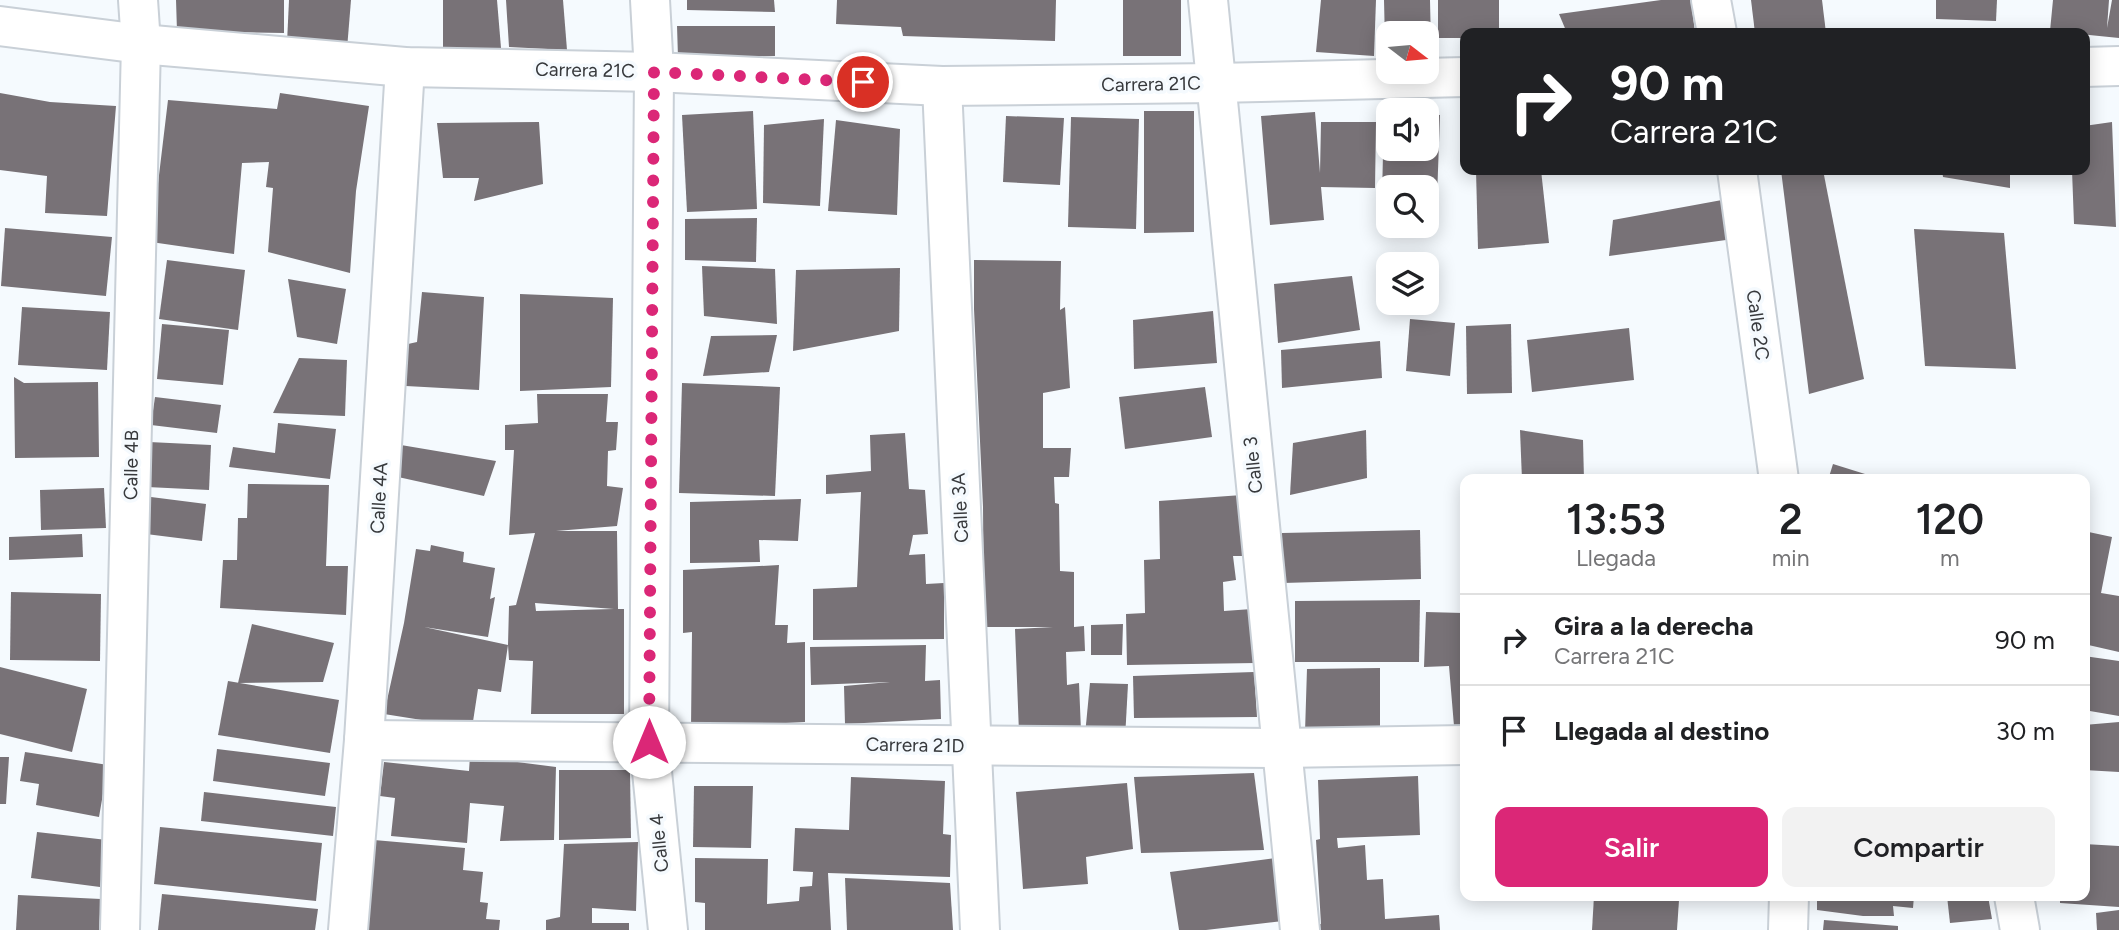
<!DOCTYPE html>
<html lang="es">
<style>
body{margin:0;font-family:Figtree,sans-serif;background:#f2f2f2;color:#202124;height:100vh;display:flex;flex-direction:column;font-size:26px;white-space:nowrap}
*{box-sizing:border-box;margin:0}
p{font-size:23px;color:#757577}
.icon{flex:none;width:38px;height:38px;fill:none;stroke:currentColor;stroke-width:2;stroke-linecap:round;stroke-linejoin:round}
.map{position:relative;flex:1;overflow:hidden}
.panel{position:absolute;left:1460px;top:474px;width:630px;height:427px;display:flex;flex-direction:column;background:#fff;border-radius:14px;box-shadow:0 4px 18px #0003}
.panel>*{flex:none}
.guide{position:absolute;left:1460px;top:28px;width:630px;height:147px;border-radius:14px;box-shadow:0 4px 18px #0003;background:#202124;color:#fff;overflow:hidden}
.needle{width:46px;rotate:106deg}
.tools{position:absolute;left:1376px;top:21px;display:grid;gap:14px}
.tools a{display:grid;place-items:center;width:63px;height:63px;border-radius:14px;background:#fff;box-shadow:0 4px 18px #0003;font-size:35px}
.pin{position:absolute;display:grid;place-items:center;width:60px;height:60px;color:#fff;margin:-30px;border:4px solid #fff;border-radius:50%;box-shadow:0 2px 7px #0007}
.me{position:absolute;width:77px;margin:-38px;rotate:0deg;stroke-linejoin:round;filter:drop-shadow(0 0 5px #0008)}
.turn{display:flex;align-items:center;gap:24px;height:147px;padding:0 35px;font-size:32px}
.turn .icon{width:91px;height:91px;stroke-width:2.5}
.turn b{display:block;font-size:49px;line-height:60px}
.eta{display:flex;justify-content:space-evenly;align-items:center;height:119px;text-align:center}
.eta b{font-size:42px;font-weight:600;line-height:49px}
.primary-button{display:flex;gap:14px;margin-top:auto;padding:14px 35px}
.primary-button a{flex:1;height:80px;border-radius:14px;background:#db2777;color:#fff;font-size:28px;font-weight:600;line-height:80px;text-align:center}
.primary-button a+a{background:#f2f2f2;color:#202124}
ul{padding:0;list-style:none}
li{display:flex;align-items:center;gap:21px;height:91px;padding:0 35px;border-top:2px solid #e0e0e0}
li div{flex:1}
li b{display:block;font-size:26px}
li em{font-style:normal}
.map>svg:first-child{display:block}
.building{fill:#787277;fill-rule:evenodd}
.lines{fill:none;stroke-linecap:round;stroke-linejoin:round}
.minor-casing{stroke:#c9d0d7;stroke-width:42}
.minor{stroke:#fff;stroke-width:38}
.route{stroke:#db2777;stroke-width:12;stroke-dasharray:0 21.6}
.labels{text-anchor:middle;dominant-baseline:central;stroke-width:7;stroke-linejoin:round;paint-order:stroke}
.street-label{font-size:19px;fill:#37393c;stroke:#f5fafe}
</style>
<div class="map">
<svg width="2119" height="930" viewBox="0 0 2119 930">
<rect width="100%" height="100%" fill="#f5fafe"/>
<g class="building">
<path d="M176,0H284V33L177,31Z"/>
<path d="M289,0H351L347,49L287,43Z"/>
<path d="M443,0H497L501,48L443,50Z"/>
<path d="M506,0H563L567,50L509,47Z"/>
<path d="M687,0H774L775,12L687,10Z"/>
<path d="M837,0H1056L1055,41L903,36L901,27L836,24Z"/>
<rect x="1123" y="0" width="58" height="56"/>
<path d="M1321,0H1376L1374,56L1316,52Z"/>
<path d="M1384,0H1430L1431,46H1426V33H1388V43H1385Z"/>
<path d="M1438,0H1499V33H1465V38H1438Z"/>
<path d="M1661,0H1691L1695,33H1567L1559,14Z"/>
<path d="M1751,0H1822L1826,33H1755Z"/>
<path d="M1936,0H1997L1996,21L1936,19Z"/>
<path d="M2053,0H2109L2107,28L2112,0H2119V38L2050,31Z"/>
<path d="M677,26H775V56L678,57Z"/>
<path d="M0,93L50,102L116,106L107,216L45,213L47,176L0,170Z"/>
<path d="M280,93L369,106L356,191L350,273L268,252L273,188L266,187L269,162L242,163L234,254L151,242L168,100L277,109Z"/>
<path d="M753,111L757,209L687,212L682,115Z"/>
<path d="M1144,111H1194V232L1144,233Z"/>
<path d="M1315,112L1320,173L1321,122H1376L1375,188L1321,187L1324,220L1270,225L1261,116Z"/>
<path d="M1384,113H1388V149H1426V114L1440,115L1437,198L1426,197V187H1388V196H1382Z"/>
<path d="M1006,116L1064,118L1060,185L1003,182Z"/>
<path d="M1071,117L1139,119L1136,229L1068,227Z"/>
<path d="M824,119L820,206L763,203L764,125Z"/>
<path d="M836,120L900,129L897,215L828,211Z"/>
<path d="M539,122L543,184L474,201L479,178H443L437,123Z"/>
<path d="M2112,122L2116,227L2074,224L2072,170H2084V126Z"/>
<path d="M1476,170H1541L1549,243L1478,249Z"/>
<path d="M1781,170H1823L1864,379L1809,394Z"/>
<path d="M1942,170H2010V188L1943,177Z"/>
<path d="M1722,200L1726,240L1609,256L1613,220Z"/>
<path d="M757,218L756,262L685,260V219Z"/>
<path d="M5,228L112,237L106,296L1,286Z"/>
<path d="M1914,229L2004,233L2016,369L1925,366Z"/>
<path d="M167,260L245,270L238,330L159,319Z"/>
<path d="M974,260L1061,261L1060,310L1065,307L1070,388L1043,393V448H1071L1069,477H1054L1055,503L1059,504L1060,571L1074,572V627L1084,626L1085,651L1066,652L1067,685L1079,683L1081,731L1019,733L1015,629L1053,627H984L983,507L974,309Z"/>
<path d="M702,266L775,269L777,324L704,316Z"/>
<path d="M900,268L899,331L793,351L796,270Z"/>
<path d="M1352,276L1360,330L1278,343L1274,284Z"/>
<path d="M288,279L346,289L337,344L297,337Z"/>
<path d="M422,292L484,297L479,390L406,386L408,344L417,342Z"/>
<path d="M520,294L613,298L611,387L520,391Z"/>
<path d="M22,307L110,312L107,370L18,365Z"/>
<path d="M1213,311L1217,363L1134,369L1133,320Z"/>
<path d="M1410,319L1455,323L1450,376L1406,371Z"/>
<path d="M162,324L229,330L223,385L157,379Z"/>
<path d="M1511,324L1512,393L1467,394L1466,326Z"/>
<path d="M1629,328L1634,380L1532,392L1527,340Z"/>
<path d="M777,335L769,372L703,376L711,336Z"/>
<path d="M1380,341L1382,378L1282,388L1281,350Z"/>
<path d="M299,358L347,360L345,416L273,413Z"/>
<path d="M14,377L24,383L98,382L99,457L15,458Z"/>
<path d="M682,383L780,387L775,496L679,493Z"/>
<path d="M1205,387L1212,437L1125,449L1119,397Z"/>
<path d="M537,394H608L606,422H618L616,450L608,451L607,486L623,488L617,526L556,531H617L618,609H624V714H531L533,661L509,660L508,645L501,692L478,689L472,728L384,714L404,623L416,549L430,551L431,545L464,552L463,562L495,568L490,599L495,597L488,637L424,627L508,645L509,606L516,605L535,533L509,535L514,450H505V425L538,423ZM535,603L614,609L536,611Z"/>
<path d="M155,397L221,405L217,433L151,425Z"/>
<path d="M278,423L336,429L330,479L229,467L233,447L275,453Z"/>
<path d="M1366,430L1367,478L1290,495L1293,443Z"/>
<path d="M1520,430L1583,440L1584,480H1522Z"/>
<path d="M905,433L909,489L925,490L928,534L913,535L909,555L925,554L926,584L944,583V639L813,640V589L857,587L861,492L826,494V475L871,471L870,435Z"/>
<path d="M149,442L211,445L209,490L147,487Z"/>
<path d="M395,444L496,461L484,496L389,475Z"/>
<path d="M1833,464L1881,479L1880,480H1828Z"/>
<path d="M248,484L329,485L326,566H348L346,615L220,608L223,560H237L238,518H247Z"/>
<path d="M104,488L106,528L41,530L40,490Z"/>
<path d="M1242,495L1246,556H1233L1236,580L1223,582L1224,611L1252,609L1256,663L1127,665L1126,614L1145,613L1144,560L1160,559L1159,501Z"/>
<path d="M151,497L206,504L202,541L146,534Z"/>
<path d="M801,499L798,541L759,540L760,562L690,563V502Z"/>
<path d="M1420,530L1421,579L1283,583L1282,533Z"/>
<path d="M2084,531L2112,537L2101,593L2119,596V652L2084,644Z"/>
<path d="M82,534L83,557L9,560V537Z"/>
<path d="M779,565L775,625H788L787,643L805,642V722L691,728L692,632L683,633V570Z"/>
<path d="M11,592L101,594L100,661L10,660Z"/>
<path d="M1420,600L1419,662H1295V601Z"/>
<path d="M1426,612L1463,613L1465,725L1454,726L1449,666L1424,667Z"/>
<path d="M252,624L334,643L323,682L238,683Z"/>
<path d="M1123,624L1122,655H1091V625Z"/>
<path d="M926,645L925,681L940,680L941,719L845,724L844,686L890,682L811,685L810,647Z"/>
<path d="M2084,656L2119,661V716L2084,710Z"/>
<path d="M0,667L87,689L72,752L0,734Z"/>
<path d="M1380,668V729L1305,732L1307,669Z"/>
<path d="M1254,672L1257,717L1134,718L1133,676Z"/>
<path d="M228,681L339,700L330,753L218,735Z"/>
<path d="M1090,683L1128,684L1125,739L1085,735Z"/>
<path d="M2119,722V772L2084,770V725Z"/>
<path d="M217,749L330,763L325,796L213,781Z"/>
<path d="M25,752L108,765L99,817L36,805L39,784L20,781Z"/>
<path d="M470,756L556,767L554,840L500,841L504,806L470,803L467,843L391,836L395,798L380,796L384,762L469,771Z"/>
<path d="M0,757H9L6,804H0Z"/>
<path d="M1461,759H1465V855H1460Z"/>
<path d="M559,770H630L631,838L559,840Z"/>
<path d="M1254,773L1264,850L1141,853L1134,777Z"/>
<path d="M1418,776L1420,835L1337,838L1338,848L1365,845L1367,880L1383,879L1385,919L1439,915L1440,930H1318L1317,924H1321L1316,840L1320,839L1318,780Z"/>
<path d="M851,777L945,781L943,834L951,835L950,877L828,873L831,930H705V903L695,902V858L768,859L767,904L799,901L800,887L812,886L813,872L793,871L795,828L849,830Z"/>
<path d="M1127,783L1133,849L1086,857L1088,884L1023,889L1016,792Z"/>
<path d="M694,786H753L751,848L693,847Z"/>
<path d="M204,792L336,807L333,836L201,821Z"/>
<path d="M160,827L322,843L316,901L154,884Z"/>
<path d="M37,832L107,840L100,887L31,878Z"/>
<path d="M374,840L465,848L463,870L483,872L480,902L488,903L486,919L500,920L499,930H366Z"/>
<path d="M638,842L636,911L592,908V923H629V930H546V920L560,917L564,844Z"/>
<path d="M2084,844L2119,846V907L2060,903V896H2084Z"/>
<path d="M1275,858L1283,921L1206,930H1179L1170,872Z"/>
<path d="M845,878L950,883L953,930H847Z"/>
<path d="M162,894L318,909L315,930H158Z"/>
<path d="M18,895L101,899L99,930H16Z"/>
<path d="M1594,896L1679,900L1677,930H1592Z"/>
<path d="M1817,896H1914L1913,908L1893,906L1894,916H1863L1817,910Z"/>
<path d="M1947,896H1988L1992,919L1950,923Z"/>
<path d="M2119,910V930H2097L2096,913Z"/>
<path d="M1824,920L1898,926V930H1823Z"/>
</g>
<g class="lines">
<defs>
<g id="minor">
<path d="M650,0L654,72L649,742L668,930"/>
<path d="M1208,0L1300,930"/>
<path d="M1711,0L1717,33"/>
<path d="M0,26L141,44L405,67L654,72L942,86L1216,83L1465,77"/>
<path d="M2084,67L2119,66"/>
<path d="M942,86L980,930"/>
<path d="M1737,170L1779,480"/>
<path d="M364,740L1281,748L1465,745"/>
<path d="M2014,896L2020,930"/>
<path d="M120,930L141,44L138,0"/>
<path d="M348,930L364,740L405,67"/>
<path d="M1788,930L1789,896"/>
</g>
</defs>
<use href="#minor" class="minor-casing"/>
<use href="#minor" class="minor"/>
</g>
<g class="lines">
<path class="route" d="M649,742L654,72L863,82"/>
</g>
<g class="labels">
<g class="street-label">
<text transform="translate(585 70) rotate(1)">Carrera 21C</text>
<text transform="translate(1151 84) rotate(-1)">Carrera 21C</text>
<text transform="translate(1758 325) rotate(82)">Calle 2C</text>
<text transform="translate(131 465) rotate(-89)">Calle 4B</text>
<text transform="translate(1253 465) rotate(-96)">Calle 3</text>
<text transform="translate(379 498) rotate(-87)">Calle 4A</text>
<text transform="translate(960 508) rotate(-93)">Calle 3A</text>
<text transform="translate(915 745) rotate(1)">Carrera 21D</text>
<text transform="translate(659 843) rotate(-96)">Calle 4</text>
</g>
</g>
</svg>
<div class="tools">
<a><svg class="needle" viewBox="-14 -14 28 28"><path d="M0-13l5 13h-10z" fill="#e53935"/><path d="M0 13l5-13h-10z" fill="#757577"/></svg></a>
<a><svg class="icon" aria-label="sound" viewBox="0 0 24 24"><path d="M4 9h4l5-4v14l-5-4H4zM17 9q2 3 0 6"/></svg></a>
<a><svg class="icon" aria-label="search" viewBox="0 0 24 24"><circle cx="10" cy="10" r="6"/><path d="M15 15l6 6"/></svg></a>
<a><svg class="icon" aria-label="layers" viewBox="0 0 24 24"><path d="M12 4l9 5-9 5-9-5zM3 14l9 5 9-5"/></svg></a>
</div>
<div class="pin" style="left:863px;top:82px;background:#d93025"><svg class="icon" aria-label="arrive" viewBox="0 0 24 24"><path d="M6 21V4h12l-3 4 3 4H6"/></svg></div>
<svg class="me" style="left:649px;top:742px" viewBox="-20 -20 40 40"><circle r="19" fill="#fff"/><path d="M0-13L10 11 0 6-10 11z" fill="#db2777"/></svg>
<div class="guide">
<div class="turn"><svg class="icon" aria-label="right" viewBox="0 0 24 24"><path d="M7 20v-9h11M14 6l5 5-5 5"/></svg><div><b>90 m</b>Carrera 21C</div></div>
</div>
<section class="panel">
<div class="eta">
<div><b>13:53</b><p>Llegada</p></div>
<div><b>2</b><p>min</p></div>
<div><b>120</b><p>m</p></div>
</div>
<ul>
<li><svg class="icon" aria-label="right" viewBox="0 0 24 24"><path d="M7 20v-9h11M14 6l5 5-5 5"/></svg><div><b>Gira a la derecha</b><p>Carrera 21C</p></div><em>90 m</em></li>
<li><svg class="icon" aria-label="arrive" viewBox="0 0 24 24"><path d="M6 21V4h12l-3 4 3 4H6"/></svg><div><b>Llegada al destino</b></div><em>30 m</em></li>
</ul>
<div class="primary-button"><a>Salir</a><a>Compartir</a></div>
</section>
</div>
